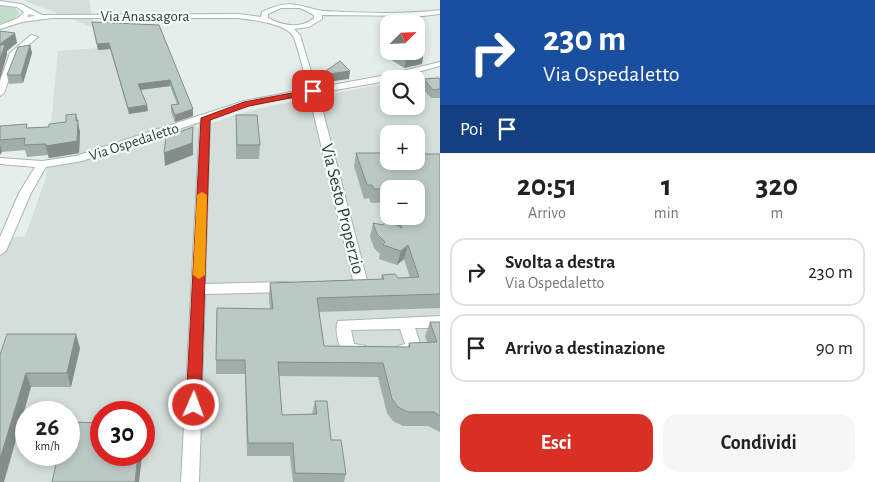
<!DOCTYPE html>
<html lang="it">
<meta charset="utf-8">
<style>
body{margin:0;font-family:"Alegreya Sans",sans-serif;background:#f6f6f6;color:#222;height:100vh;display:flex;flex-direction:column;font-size:19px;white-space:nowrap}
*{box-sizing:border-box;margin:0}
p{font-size:16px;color:#767676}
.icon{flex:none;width:28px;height:28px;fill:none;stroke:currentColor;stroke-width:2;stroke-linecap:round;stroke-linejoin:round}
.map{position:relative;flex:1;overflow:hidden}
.drawer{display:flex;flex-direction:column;background:#fff;width:435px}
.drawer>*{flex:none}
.guide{background:#1a4fa0;color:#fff;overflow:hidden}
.needle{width:32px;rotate:66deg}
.buttons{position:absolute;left:380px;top:15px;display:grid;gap:10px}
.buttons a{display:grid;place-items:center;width:45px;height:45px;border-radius:10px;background:#fff;box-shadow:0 2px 8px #0003;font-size:25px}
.speed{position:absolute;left:15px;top:401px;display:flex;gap:10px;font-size:25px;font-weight:700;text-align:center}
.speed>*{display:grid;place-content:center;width:65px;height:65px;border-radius:50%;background:#fff;box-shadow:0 2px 8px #0003;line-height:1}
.speed small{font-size:12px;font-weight:400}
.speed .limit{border:8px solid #d22;background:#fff;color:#111}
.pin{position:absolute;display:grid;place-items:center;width:42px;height:42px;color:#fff;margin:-21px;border-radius:10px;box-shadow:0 2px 8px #0006}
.me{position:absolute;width:55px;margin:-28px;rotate:2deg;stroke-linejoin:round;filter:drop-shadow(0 0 4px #0008)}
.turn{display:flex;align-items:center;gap:18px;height:105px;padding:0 20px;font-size:22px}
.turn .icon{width:65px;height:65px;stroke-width:2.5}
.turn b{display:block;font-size:35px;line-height:42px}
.then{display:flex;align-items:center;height:48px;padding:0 20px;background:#0003;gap:10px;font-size:19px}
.eta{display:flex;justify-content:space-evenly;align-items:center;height:85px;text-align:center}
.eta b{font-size:30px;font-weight:700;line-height:35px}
.button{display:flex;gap:10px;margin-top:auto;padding:10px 20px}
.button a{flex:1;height:58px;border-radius:15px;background:#d93025;color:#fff;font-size:20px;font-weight:700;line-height:58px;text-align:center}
.button a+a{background:#f6f6f6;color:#222}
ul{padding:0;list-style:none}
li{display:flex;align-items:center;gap:15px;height:68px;margin:0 10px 8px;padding:0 10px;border:2px solid #e0e0e0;border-radius:15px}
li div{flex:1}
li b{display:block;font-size:19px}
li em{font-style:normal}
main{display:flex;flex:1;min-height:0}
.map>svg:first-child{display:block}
.built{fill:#d4deda;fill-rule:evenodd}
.green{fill:#c1ddc9}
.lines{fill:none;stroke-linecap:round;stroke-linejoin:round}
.minor-casing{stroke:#a9b6b2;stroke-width:2}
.minor{fill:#fff;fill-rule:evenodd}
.wall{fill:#a1ada9}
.shaded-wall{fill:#838d89}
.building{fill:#bbc9c4;stroke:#838d89}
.route{fill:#d93025;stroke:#8d1f18}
.slow{fill:#f59e0b}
.labels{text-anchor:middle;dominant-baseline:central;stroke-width:4.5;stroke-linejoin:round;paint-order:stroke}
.far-street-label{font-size:15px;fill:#263f39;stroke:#f7faf9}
.street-label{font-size:18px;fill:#263f39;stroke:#f7faf9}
</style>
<main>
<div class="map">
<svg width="440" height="482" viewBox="0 0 440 482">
<rect width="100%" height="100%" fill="#e6eeeb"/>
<path class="built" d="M23,0H89L94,27L160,30L198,128L241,113L270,106L389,83V106H416V79H412L440,76V482H0V237H25L46,177L58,51L97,48L92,27ZM389,134H416V161H389ZM389,189H416V216H389ZM26,412H69V455H26ZM101,412H144V455H101Z"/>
<path class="green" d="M0,5L15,8L20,13L13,20L0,24Z"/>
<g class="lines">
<defs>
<g id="minor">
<path d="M0,1L21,4L42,15L238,14L261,17L262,12C285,1 293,3 317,10C325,12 335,11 344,12C375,13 409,14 440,10V14L423,16L322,15V19L309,27L294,29L300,35L316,88L381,76L440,62V66L381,82L318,93L368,284L366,287L348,290L343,288L341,285L343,282L353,280L309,94L249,105L210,118L205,284L286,282L291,283L293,287L291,291L286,292L205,294L199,482H181L200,122L82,161L46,167L31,193L6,251L0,255V237L19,193L35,167L0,164V158L42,161L76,156L244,101L308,89C305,77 298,46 293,36C285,23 252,20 238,18H52L22,22L0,29V25L18,18L24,12L17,7L0,5ZM281,8H300L314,15V18C301,29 283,26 268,18V14ZM29,14L35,16L27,17Z"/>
<path d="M31,35L38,37L18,54L4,93L0,96V81L10,53Z"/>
<path d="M440,316V328H415L422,349L419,353L403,356L398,354L395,350L398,346L405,344L400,329L351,330L354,344L366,346L369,350L366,354L361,356L343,354C339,346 334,329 338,321Z"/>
</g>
</defs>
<use href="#minor" class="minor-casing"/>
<use href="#minor" class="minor"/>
</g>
<g class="wall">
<path d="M92,22L159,25L193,116L175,122L171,112V105L177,104L170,86L141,90L147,105L148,111L129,114L110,49L98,50Z"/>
<path d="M30,45L32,53L23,83L9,84L7,75Z"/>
<path d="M389,48V51H415L423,56L422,64L404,68L385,56L387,49Z"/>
<path d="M424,79H440V98H431L422,88Z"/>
<path d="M236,115L260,145L259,159H236Z"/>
<path d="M77,120L80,132L79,153L49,158L48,155L27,157L25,150L2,152L0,155V126L28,128L49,127Z"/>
<path d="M356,153L440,154V308L319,312L324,346L408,347L409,343L427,342L425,336L430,322H440V432L428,426H403L393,421L387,413L378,377L279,376L282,415L312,414L315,401L346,474L344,482H293L290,456H247L245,374H216V360L270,309L269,297L270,283L381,279L382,275L398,278H410L404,259L397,265L379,259L380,254L374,248L370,237L373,223L383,225L391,222L392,216H416V189H389L388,202L371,203L369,198L364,199L354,166Z"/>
<path d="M80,348L71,387H31L0,355Z"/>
</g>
<g class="shaded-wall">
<path d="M15,33L17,43L7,51V55L0,79V44Z"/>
<path d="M109,43L110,49L98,50L97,44Z"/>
<path d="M30,45L32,53L23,83L21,75Z"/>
<path d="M423,56L422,64L404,68L406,61Z"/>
<path d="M350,71L349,79L319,83L320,75Z"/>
<path d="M170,80V86L139,90L138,84Z"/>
<path d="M147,105L148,111L129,114L128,108Z"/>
<path d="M193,109V116L175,122V115Z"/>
<path d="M76,114L80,132L79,153L49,158L46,146Z"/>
<path d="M193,127V155L165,166L164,153Z"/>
<path d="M0,144L2,152L0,155Z"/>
<path d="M402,186L401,189H392Z"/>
<path d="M408,245L404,259L397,265L401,251Z"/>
<path d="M76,334L80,348L71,387L67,373Z"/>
<path d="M26,373L31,387L4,482H0V459Z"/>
<path d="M138,455H141L142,457L139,482H135Z"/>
</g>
<g class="building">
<path d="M92,22L159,25L193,109L175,115L171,105L179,104L170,80L138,84L147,105L128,108L109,43L97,44Z"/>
<path d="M0,31L15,33L0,44Z"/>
<path d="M0,45H5L0,59Z"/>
<path d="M30,45L21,75H7L18,47Z"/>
<path d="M391,51H415L423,56L406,61Z"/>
<path d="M340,61L350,71L320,75Z"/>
<path d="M439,78L440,79V89L433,90L424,79Z"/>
<path d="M76,114V121L78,120L77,141L46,146V144L24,145L25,138L0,140V126L27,124L26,128L49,127V124L66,122V115Z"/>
<path d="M236,115H257L260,145H237Z"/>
<path d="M193,127L192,143L164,153L166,137Z"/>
<path d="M356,153H389V161H416V154H440V294L317,298L324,346L410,347L409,343L437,342L430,322H440V416L434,412H408L398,407L392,399L383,363L278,362L282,415L317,414L315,401H327L331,440H341L346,474L295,473L293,443H248L245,360H216L217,308L273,309L270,283L384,279L382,275L395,274L398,278L419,277L408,245L401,251L383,245L385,242L377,234L373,223L383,225L386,220L402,228L397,216H416V189H403L402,186L392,189H374L372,185H367Z"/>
<path d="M7,334H76L67,373H26L0,459V355Z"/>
<path d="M69,422L101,423V455H138L135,482H52L58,455H69Z"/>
</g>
<path class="route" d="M313,89L317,91L316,93L249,106L210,120L201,405L199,410L194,411L188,410L186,405L201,118L244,102Z"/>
<path class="slow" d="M202,192L207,195L205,275L199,279L193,275L197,195Z"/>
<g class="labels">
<g class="far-street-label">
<text x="145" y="16">Via Anassagora</text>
<text transform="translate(134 142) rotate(-18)">Via Ospedaletto</text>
</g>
<g class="street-label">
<text transform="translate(342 209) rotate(76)">Via Sesto Properzio</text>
</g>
</g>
</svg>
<div class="buttons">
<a><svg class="needle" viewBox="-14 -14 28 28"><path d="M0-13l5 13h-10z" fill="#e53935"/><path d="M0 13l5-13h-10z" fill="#767676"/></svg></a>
<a><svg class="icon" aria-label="search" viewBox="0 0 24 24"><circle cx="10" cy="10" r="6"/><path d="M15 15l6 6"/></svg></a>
<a>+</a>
<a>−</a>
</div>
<div class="speed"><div>26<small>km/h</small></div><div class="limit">30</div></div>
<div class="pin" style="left:313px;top:91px;background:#d93025"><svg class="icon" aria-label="arrive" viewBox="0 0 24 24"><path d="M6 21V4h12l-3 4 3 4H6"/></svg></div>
<svg class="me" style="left:194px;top:405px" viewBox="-20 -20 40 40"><circle r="17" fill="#d93025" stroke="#fff" stroke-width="3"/><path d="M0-11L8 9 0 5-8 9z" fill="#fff"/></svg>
</div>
<section class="drawer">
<div class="guide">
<div class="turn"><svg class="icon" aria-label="right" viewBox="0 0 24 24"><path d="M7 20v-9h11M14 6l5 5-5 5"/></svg><div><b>230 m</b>Via Ospedaletto</div></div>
<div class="then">Poi<svg class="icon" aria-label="arrive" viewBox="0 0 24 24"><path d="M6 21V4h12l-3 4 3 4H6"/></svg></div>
</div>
<div class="eta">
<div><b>20:51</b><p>Arrivo</p></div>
<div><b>1</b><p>min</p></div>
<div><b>320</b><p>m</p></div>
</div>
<ul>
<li><svg class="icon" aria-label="right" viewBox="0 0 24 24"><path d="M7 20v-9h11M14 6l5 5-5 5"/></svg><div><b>Svolta a destra</b><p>Via Ospedaletto</p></div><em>230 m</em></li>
<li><svg class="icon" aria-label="arrive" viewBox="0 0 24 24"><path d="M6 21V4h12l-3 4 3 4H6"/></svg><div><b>Arrivo a destinazione</b></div><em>90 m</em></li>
</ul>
<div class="button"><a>Esci</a><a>Condividi</a></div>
</section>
</main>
